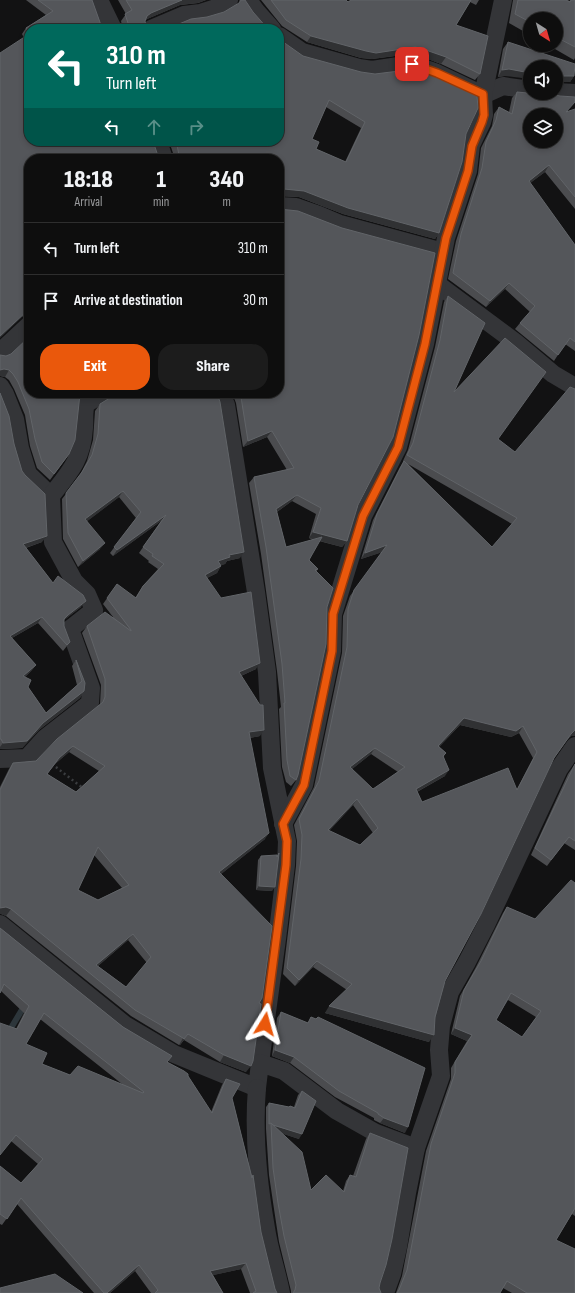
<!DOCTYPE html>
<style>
body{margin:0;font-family:"Sofia Sans Condensed",sans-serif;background:#1c1c1c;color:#f1f3f6;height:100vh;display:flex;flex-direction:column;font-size:15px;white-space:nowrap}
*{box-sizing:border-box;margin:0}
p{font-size:13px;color:#9b9c9e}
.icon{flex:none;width:22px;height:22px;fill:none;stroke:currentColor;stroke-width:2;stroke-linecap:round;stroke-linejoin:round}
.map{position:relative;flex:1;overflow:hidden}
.details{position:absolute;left:24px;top:154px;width:260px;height:244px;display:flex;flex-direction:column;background:#0e0e0e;border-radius:16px;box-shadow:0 2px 6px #0003,0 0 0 1px #2e2e2e}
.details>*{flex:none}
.banner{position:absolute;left:24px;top:24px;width:260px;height:122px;border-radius:16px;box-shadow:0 2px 6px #0003,0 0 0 1px #2e2e2e;background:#00695c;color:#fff;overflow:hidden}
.needle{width:26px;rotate:143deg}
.controls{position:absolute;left:523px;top:12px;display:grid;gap:8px}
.controls a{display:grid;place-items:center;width:40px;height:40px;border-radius:50%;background:#0e0e0e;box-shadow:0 2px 6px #0003,0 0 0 1px #2e2e2e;font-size:20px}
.pin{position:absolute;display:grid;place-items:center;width:34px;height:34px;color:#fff;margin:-17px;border-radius:8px;box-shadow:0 2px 6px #0006}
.me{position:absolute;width:44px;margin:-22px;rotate:8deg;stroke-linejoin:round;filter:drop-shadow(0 0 3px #0008)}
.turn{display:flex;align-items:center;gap:14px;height:84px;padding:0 16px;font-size:18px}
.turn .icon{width:52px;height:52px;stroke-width:2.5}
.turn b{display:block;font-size:28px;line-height:34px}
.lanes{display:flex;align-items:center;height:38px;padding:0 16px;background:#0003;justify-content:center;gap:20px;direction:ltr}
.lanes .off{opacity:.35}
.eta{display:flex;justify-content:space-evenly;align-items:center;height:68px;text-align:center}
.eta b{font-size:24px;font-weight:800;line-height:28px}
.cta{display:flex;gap:8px;margin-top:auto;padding:8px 16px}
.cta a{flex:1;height:46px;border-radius:16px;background:#ea580c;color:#fff;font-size:16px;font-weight:800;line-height:46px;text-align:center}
.cta a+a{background:#1c1c1c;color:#f1f3f6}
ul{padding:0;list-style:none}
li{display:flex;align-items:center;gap:12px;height:52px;padding:0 16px;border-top:1px solid #2e2e2e}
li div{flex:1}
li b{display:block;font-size:15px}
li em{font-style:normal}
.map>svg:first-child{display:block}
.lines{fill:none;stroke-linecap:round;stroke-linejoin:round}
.stream{stroke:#2d363b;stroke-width:6}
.path{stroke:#3a3c3f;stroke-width:2.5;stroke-dasharray:2 3;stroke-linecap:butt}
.street{stroke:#343538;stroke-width:18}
.wall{fill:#4b4c4f;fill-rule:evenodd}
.shaded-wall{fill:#303133}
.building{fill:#54565a;stroke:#616468;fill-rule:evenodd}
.route-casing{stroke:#983908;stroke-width:10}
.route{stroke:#ea580c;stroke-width:7}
</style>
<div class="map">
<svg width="575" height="1293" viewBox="0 0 575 1293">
<rect width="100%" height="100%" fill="#121213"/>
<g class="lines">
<path class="stream" d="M8,1033L26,1003"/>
<path class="path" d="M52,764L84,789"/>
<g class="street">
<path d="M99,0L113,29"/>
<path d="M248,0L256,11L272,29"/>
<path d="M151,29L184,15L200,13L216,8L229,0"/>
<path d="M279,36L302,52L359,68L372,70L412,64L437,73L483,95L503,86L530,90"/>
<path d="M556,92L575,93"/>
<path d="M158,141L164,159"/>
<path d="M279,206L296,207L319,215L340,224L443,252"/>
<path d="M437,284L515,342L553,374L575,387"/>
<path d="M0,352L29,325"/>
<path d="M0,386L5,394L15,419L20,448L28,474L51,496"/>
<path d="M221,393L226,405L256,592L267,672L272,768L287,841L286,865L277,939L260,1063"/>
<path d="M0,759L27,758L45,738L90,703L91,688L70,629L94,610L87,594L74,581L53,542L51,496C69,473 82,460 84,428C85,420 83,413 86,404L103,393"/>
<path d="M283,824L304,785L332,651L333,614L363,516L398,447L425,344L446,238L468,171L471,145L482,122L484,115L483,95L503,0"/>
<path d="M0,924L125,1025L174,1054L257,1088L260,1063L284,1071L337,1111L376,1133L416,1148"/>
<path d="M257,1088C253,1134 258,1182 266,1228C269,1250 277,1271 281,1293"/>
<path d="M385,1293L392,1274L398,1247L407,1193L416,1148L441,1076L439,1050L441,1026L450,992L467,962L486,925L559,769L575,746"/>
</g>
</g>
<g class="wall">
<path d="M26,0H92L102,28L29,29V315H26L22,317L24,38L22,34L26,28L46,15Z"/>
<path d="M118,0H206L198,3L180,5L147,19L145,21L146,26L147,29H123L121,21L126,14Z"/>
<path d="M261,0H346L348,2L351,0H479L476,5L470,2L456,25L480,74L475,80L441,64L415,54H410L372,59L361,58L307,42L282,26Z"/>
<path d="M513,0H566L570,1L571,0H575V58L574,60L548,45H556V19H530V35L509,23Z"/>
<path d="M508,42L574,76L570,82L556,67L498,77L503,49Z"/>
<path d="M303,56L466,134L439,233L435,239L343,214L299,197L279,196V159H174V156L169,141H279ZM326,107L361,128L345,162L316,149L312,139Z"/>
<path d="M517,92L567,112L575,109V209L545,172L530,183L575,245V351L565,344L554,361L515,329L520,323L530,312L505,289L486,307L448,279L456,241L478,174L481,148L492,126L494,114L499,107L509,112L512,98Z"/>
<path d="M448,296L454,392L498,439L515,452L571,736L567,740L554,758L445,981L429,1042L325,1013L347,990L313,967L295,986L283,974L296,866L297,841L294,825L314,787L342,653L343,616L350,596L382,552L361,559L373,520L400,467L403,462V461L408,450L435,347L444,302ZM408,464L512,524L492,547ZM460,725L511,737L519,733L533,758L517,789L422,802L417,792L445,776L444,756L446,753L439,747ZM371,754L398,772L373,789L352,769ZM353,805L373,833L360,845L329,831Z"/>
<path d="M0,355L29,393H84L80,395L69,454L50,480L37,468L30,446L25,415L14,389L9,380L5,377L0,376Z"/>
<path d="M0,393L42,542L26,548L53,583L81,607L64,620V626L70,642L63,651L38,623L12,638L36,665L31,671L25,677L28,687L46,713L77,685L72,666L76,660L85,683L84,691L80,698L39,730L22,748L0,749Z"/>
<path d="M113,393H217L240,558L227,561L225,564L221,565L217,573L207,578L256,669L241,676L260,736L250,738L265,839L221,874L259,1003L246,1072L220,1062L184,1040L180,1045H179L131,1016L6,916L1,914H0V787L9,769L13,763L36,761L100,705L101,685L82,633L87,626L113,617L103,604L117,584L135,598L143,586L158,569L148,562L149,561L139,553L161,521L113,556L110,553L136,518L119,497L87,521L100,549L78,567L63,539L62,499L79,477L87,461L93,440L95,411L100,404L113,396ZM69,752L99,771L76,792L47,774L55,764ZM94,855L122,888L98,900L78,890ZM128,940L147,963L126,987L98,966Z"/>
<path d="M232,393H279L358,505L347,541L342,547L319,541L309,560L318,569L316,572L327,607L296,780L291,786L286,782L282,767L279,709L281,707L277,671L261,554L249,483L254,477L287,470L267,437L243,447L236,403ZM292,501L316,514L309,538L313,540L286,547L277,512Z"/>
<path d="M575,764V850L564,843L547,866L531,855L568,774Z"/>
<path d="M279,853L272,891L256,890L258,860L261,856H277Z"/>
<path d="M575,883V1216L572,1214L556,1240L575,1293H512L503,1288L500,1293H396L402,1276L426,1151L451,1079V1068L467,1041L451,1034L460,996L476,967L503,913L507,907L535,919ZM508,1000L536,1017L522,1037L496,1020Z"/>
<path d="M0,928L167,1062L188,1076L211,1112L222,1085L226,1079L232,1098L252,1177L253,1175L261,1232L275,1289L277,1293H250L241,1269L213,1275L223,1293H151L135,1271L110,1293H94L17,1204L2,1225L0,1224V1166L21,1183L38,1164L11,1141L16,1029L24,1013L1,991ZM40,1019L122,1084L70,1075L42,1064L26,1044Z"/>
<path d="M281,1012L308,1023L311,1017L405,1133L380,1123L374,1120V1118L335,1097L290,1063L272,1056L277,1018Z"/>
<path d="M302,1091L299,1139L281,1133L311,1190L343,1191L346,1181L350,1175L353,1176L366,1139L370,1133L380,1283L379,1288L381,1293H291V1291L279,1242L274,1209L269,1175L266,1129V1107L269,1103L289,1107L290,1106L294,1107L298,1095Z"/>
</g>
<g class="shaded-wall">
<path d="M182,0H206L198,3L180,5L147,19L143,22L147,16L151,13Z"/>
<path d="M311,36L420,48L446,57L441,64L415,54H410L372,59L361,58L307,42Z"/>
<path d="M509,69L530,73V79L505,76L498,77L502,70Z"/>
<path d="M556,76H574L570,82H556Z"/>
<path d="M549,165L545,172L525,187L529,181Z"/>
<path d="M284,189L304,191L439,233L435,239L343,214L299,197L279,196V190Z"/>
<path d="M509,283L505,289L486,307L490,301Z"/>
<path d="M29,310V315H26L22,317L0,338V336L27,311Z"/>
<path d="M4,369L9,370L5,377L0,376V370Z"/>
<path d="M272,431L267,437L243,447L248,441Z"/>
<path d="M123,491L119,497L81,526L85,519Z"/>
<path d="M297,495L292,501L271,516L276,509Z"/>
<path d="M166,515L161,521L113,556L117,550Z"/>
<path d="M313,532L347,541L342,547L309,538Z"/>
<path d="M47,536L42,542L19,550L23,544Z"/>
<path d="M105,543L100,549L78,567L83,561Z"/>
<path d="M387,545L383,552L361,559L365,553Z"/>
<path d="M244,552L240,558L227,561L225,564L214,567L218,561L229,555Z"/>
<path d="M221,566L217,573L201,581L205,575Z"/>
<path d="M86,601L81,607L63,621L68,615Z"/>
<path d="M42,617L38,623L5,642L10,636Z"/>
<path d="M260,663L256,669L234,679L239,672Z"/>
<path d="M36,665L31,671L19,682L23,676Z"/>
<path d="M84,691L80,698L39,730L22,748L0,749V747L3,743L43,723Z"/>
<path d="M464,718L523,726L519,733L511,737L460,725L434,752L438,746Z"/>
<path d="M264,730L260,736L244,739L249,732Z"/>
<path d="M575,730V736H571L566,740L571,734Z"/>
<path d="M73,746L69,752L55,764L42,780L59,758Z"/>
<path d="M375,748L371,754L346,774L350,767Z"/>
<path d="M449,770L445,776L411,795L416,789Z"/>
<path d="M357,799L353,805L323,837L328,830Z"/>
<path d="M269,833L265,839L215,879L219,872Z"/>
<path d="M259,886L275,887L272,891L256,890Z"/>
<path d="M6,907L11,909L6,916L1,914H0V908Z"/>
<path d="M133,934L128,940L92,971L96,965Z"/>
<path d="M317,961L313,967L295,986L299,980Z"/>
<path d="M329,1006L434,1035L429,1042L325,1013Z"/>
<path d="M455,1028L472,1035L467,1041L451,1034Z"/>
<path d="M188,1034L180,1045H179L183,1038Z"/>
<path d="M275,1050L294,1057L290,1063L272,1056Z"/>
<path d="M224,1055L251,1066L246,1072L220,1062Z"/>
<path d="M384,1118L408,1127L405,1133L380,1123Z"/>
<path d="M271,1125L302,1134L299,1139L271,1130Z"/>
<path d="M246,1263L241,1269L205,1277L210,1271Z"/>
<path d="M139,1265L135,1271L110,1293H107Z"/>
</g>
<g class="building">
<path d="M38,0H92L102,28L107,25L110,29H29V33L26,28L53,11Z"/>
<path d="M126,0H182L151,13L147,16L145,21L146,26L147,29H125L128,23L125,14L132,10Z"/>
<path d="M241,0H245L253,12L268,29H167L191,19L207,17L224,12L239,3Z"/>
<path d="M271,0H346L348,2L351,0H471L456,25L488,36L480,74L446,57L420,48L415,47L376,53L366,51L311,36L286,20Z"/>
<path d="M518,0H566L570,2L571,0H575V47L556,37V19H530V22L515,14Z"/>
<path d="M29,34V141H153L158,156L160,159H29V310L27,311L0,336V53Z"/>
<path d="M279,39L303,56L361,72L375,74L415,69L437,76L477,96L478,108L466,134L462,162L439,233L348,208L304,191L284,189L279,190V159H177L179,155L178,150L176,141H279ZM329,100L365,122L346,162L316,149L319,142L312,139Z"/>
<path d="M508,42L575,64L574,76H556V67H530V73L509,69L502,70Z"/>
<path d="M517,92L538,94L539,93H553L555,95L560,96L575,97V102L566,112L575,109V197L549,165L529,181L575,245V342L570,338L558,355L520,323L535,306L509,283L490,301L453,273L461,234L482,168L486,142L496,120L499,107L512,114ZM530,115H556V141H530Z"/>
<path d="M279,209L298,211L342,228L435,253L419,335L393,437L358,505L347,541L313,532L321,508L297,495L276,509L286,547L322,537L309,560L318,569L315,570L333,588L327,607L326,644L298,775L296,780L290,776L287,760L284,703H285L282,664L266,547L254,477L294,468L272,431L248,441L241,397L239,393H279Z"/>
<path d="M448,296L485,323L454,392L505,338L546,372L498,439L515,452L570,387L575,389V730L571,734L554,758L481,914L445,981L435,1017L434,1035L329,1006L352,984L317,961L299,980L287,968L301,859L302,835L299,819L319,781L347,647L348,609L354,590L387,545L365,553L377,514L404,461L492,547L517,518L407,455L413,443L440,340ZM464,718L516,731L523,726L537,752L517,790L508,768L422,802L416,789L449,770L443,756L446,753L438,746ZM375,748L405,767L373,789L350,767ZM357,799L378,828L360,845L328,830Z"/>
<path d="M29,337V393H82L80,394L75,440L69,454L54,474L42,462L35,439L29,409L18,382L13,374L9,370L4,369L0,370V355L6,356L11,354Z"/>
<path d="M0,393L9,416L14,444L22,471L25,475L45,494L47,536L23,544L53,583L58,576L83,595L86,601L68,615L64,619V626L70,642L67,645L42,617L10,636L36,665L23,676L31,680L28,687L46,713L82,681L76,660L85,683L84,691L43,723L27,741L3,743L1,739H0Z"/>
<path d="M115,393H217L220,402L244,552L229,555L230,557L218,561L221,566L205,575L221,598L251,592L260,663L239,672L260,705H263L264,730L249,732L269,833L219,872L272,926L262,998L259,1003L261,1004L253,1061L251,1066L224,1055L188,1034L184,1039L183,1038L135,1010L11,909L6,907L0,908V790L13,763L36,761L57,739L103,702L105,697V679L87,626L105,612L131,631V630L107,598L117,584L136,598L143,586L164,564L152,556L153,554L143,547L166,515L117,550L114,547L141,512L123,491L85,519L105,543L83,561L68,533L66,493L82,472L92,455L98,434L100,404L113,396ZM73,746L105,766L76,792L47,774L59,758ZM98,847L129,885L98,900L78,890ZM133,934L151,957L126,987L96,965Z"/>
<path d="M575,764V841L569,837L551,860L535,848L573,768Z"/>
<path d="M279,853L275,887L259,886L261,856L277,855V857Z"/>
<path d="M571,880L575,883V1208L556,1240L575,1249V1293H527L507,1281L500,1293H397L399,1290L407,1270L431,1144L455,1073V1062L472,1035L455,1028L464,990L481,961L507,907L535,919ZM511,993L541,1011L522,1037L496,1020Z"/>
<path d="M0,928L123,1027L172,1056L167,1062L184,1071L188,1074V1076L212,1113L226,1079L240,1084L232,1098L252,1178L253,1175L261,1232L275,1289L277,1293H253L256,1291L246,1263L210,1271L223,1293H155L158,1290L139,1265L107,1293H104L21,1198L7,1219L0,1214V1166L21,1183L43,1159L16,1135L0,1155V1023L17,1029L29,1006L4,984L0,993ZM44,1013L144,1092L143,1093L78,1066L70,1075L42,1064L47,1053L26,1044Z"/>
<path d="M281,1012L308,1023L311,1017L316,1019L318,1017L425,1068L408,1127L384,1118L378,1114V1113L339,1091L294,1057L275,1050Z"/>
<path d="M302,1091L316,1101L302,1134L273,1125L271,1123L269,1124V1103L289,1107L290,1106L295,1108Z"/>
<path d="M271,1123L302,1152L311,1190L326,1175L344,1192L350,1175L356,1177L370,1133L408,1148L392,1239L386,1265L380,1283L379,1288L381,1293H293L295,1290L296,1285L284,1236L278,1203L273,1168Z"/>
<path d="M55,1274L83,1293H0V1288Z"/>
</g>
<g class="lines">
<defs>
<path id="route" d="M265,1024L286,865L287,841L283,824L304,785L332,651L333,614L363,516L398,447L425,344L446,238L468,171L472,146L482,122L484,115L483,94L437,73L412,64"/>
</defs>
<use href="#route" class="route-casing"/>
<use href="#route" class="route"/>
</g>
</svg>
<div class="controls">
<a><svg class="needle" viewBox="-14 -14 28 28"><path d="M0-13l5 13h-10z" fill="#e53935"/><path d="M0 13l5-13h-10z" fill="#9b9c9e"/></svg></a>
<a><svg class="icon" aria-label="sound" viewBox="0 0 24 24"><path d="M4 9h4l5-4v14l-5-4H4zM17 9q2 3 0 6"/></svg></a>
<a><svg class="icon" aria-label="layers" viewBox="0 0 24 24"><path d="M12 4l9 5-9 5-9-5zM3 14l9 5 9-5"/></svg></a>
</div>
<div class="pin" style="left:412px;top:64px;background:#d93025"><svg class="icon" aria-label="arrive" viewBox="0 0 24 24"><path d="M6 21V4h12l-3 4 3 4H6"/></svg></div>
<svg class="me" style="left:265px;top:1024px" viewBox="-20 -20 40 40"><path d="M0-17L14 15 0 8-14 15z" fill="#ea580c" stroke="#fff" stroke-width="4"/></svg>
<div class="banner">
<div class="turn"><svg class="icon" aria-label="left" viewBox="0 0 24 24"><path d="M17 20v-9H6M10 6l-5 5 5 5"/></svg><div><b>310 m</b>Turn left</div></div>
<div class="lanes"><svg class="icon" aria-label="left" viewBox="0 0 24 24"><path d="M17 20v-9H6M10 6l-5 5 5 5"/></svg><svg class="icon off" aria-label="ahead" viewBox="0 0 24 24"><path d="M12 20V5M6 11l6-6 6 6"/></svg><svg class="icon off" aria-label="right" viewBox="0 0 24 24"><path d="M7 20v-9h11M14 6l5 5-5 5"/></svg></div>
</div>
<section class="details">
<div class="eta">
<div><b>18:18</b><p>Arrival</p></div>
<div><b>1</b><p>min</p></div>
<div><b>340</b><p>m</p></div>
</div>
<ul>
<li><svg class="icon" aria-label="left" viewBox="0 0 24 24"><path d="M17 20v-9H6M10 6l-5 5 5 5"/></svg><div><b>Turn left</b></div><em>310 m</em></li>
<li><svg class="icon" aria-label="arrive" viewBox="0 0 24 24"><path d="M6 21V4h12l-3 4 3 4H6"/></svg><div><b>Arrive at destination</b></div><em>30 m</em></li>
</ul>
<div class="cta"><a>Exit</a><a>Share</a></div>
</section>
</div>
